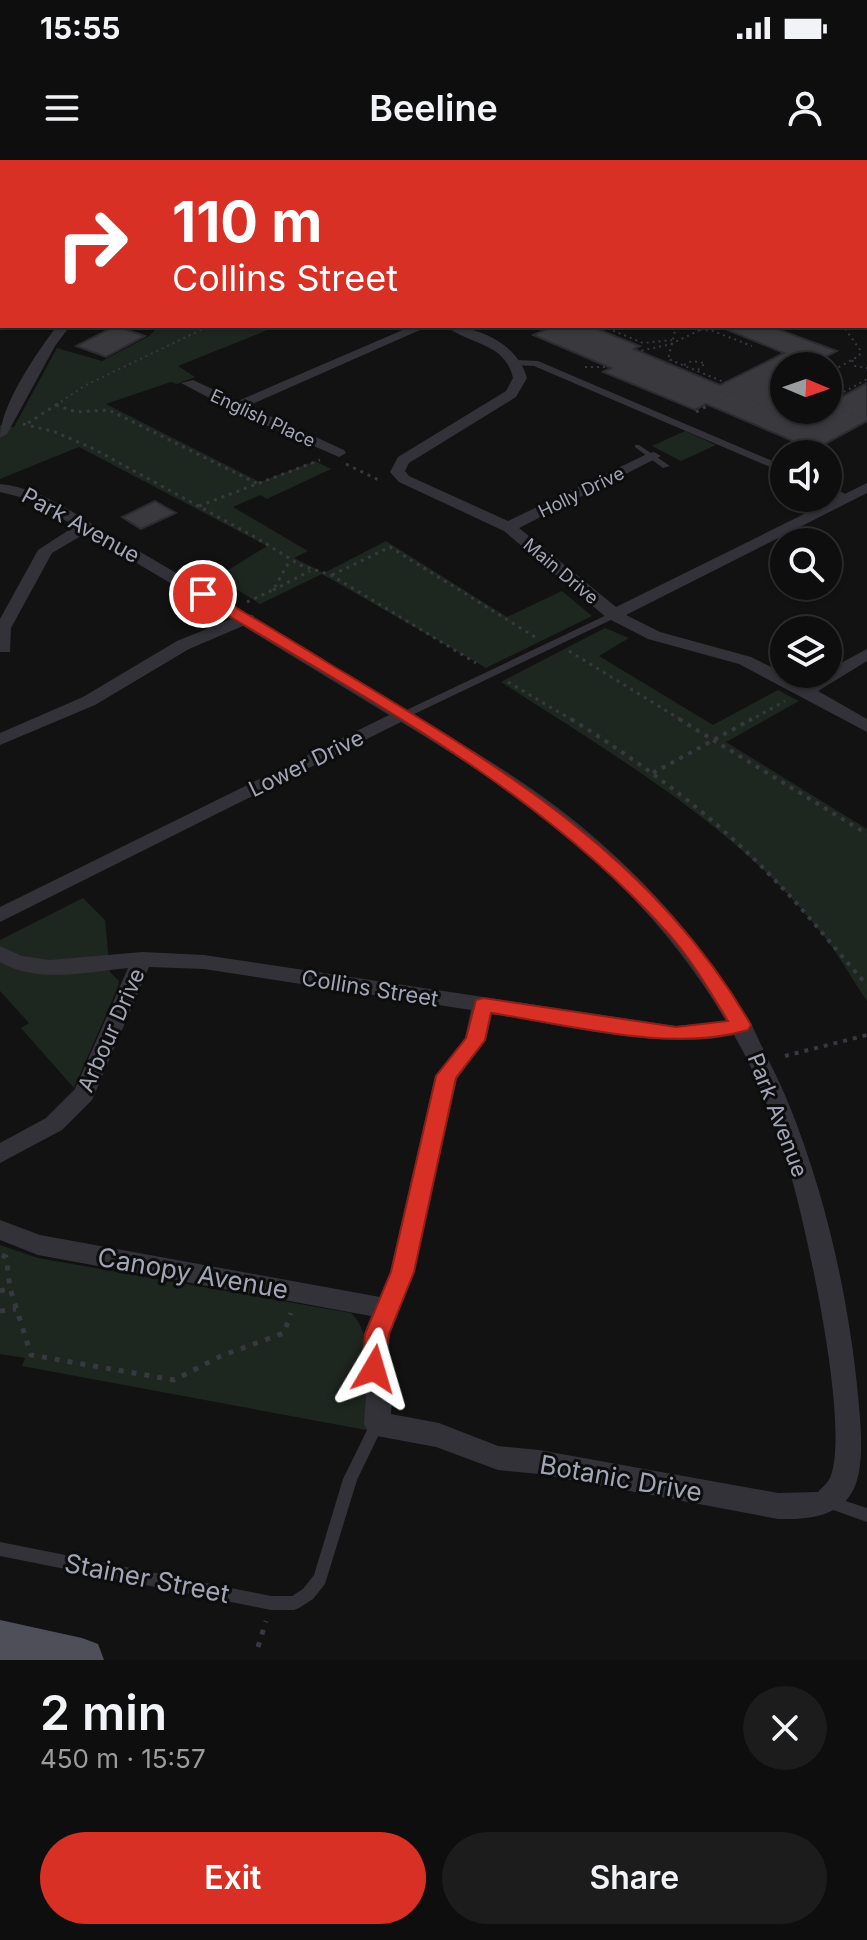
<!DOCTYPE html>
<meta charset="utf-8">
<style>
body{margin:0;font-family:Inter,sans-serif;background:#1c1c1c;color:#f1f3f6;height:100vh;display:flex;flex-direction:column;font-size:30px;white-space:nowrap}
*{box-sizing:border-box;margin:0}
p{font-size:26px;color:#9b9c9e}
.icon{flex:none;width:44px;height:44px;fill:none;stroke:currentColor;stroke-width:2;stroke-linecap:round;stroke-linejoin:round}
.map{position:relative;height:1500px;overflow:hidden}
.drawer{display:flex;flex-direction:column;background:#0e0e0e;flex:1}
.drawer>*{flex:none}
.banner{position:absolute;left:0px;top:0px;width:868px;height:168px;box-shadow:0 2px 6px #0004,0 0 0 2px #2e2e2e;background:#d93025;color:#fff;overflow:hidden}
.needle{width:52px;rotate:92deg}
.tools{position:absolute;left:770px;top:192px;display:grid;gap:16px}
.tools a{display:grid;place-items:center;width:72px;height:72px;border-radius:50%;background:#0e0e0e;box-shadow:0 2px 6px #0004,0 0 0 2px #2e2e2e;font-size:40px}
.pin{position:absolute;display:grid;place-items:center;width:68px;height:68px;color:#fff;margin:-34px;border:4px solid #fff;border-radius:50%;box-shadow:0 2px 8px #0007}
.me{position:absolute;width:88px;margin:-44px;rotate:7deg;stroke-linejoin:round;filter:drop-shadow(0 0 6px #0008)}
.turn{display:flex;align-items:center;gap:28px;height:168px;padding:0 40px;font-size:36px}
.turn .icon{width:104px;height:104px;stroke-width:2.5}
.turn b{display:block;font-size:56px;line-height:68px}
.round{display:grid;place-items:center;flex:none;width:84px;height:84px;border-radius:42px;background:#1c1c1c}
.headline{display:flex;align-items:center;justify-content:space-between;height:136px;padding:0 40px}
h1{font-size:48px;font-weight:600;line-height:60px}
.primary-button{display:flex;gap:16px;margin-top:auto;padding:16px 40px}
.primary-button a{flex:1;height:92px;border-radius:48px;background:#d93025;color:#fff;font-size:32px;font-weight:600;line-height:92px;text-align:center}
.primary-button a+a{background:#1c1c1c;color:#f1f3f6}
.status{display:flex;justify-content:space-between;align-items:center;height:56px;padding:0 40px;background:#0e0e0e;direction:ltr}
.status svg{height:22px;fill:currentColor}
header{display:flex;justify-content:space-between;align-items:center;height:104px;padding:0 40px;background:#0e0e0e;font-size:36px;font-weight:600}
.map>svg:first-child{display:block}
.green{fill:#1e2620}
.building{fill:#39393e;stroke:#2c2b30;stroke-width:2}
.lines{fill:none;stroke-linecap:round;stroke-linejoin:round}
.path-far3{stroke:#383940;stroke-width:2;stroke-dasharray:2 4;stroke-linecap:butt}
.path-far2{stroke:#383940;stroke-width:3;stroke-dasharray:3 5;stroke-linecap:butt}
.path-far1{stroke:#383940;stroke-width:4;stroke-dasharray:4 6;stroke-linecap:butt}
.path{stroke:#383940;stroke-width:5;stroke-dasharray:5 8;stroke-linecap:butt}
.service{fill:#333239;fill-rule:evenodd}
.pedestrian{fill:#333239;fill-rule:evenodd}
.minor{fill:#333239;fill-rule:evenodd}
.secondary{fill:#404149;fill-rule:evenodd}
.primary{fill:#4e4f58;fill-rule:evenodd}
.route{fill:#d93025;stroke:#8d1f18;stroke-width:2}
.labels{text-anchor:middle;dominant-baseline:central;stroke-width:6;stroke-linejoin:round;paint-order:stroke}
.far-street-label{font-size:18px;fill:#a2a5b5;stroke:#0d0d0e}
.street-label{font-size:22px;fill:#a2a5b5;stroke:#0d0d0e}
.near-street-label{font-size:26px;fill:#a2a5b5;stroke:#0d0d0e}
</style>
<div class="status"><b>15:55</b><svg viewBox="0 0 49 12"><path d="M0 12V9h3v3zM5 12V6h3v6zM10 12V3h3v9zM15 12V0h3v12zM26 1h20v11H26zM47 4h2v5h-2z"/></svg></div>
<header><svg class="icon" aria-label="menu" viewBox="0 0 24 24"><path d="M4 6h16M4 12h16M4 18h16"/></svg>Beeline<svg class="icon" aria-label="person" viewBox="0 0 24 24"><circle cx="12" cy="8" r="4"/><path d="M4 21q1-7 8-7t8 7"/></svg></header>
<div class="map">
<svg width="867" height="1500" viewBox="0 0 867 1500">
<rect width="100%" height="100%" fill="#121213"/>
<g class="green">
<path d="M159,166H278L178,206L195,217L177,224L171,222L106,244L260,322L315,301L331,309L267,339L260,335L233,347L308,391L294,398L324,413L386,381L507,457L562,431L592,456L486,508L322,414L260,444L217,417L267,386L79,287L0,319V265L14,267L57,188L102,201L149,176Z"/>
<path d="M685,271L716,285L681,301L652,286Z"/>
<path d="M605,468L629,478L599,496L713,565L778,530L799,541L726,582L867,669V841C851,818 837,791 819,770C734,664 613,595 501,522Z"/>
<path d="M83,738L105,760L110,812L119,821L118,827L74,928L21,868L29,863L0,831V780Z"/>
<path d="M0,1085L38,1098L351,1153C375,1175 368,1227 369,1258L366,1270L22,1206L25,1198L0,1194Z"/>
</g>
<g class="building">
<path d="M115,166L145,176L106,197L76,186Z"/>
<path d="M554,166H590L640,186L634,189L720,225L784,193L718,166H769L837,191L808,206H784V219L773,226L784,231V250H828V244L867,223V261L814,290L706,244L695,250L603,212L611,208L533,175Z"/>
<path d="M155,341L176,353L141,369L122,357Z"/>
</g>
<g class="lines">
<g class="path-far3">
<path d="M369,0L372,2"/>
<path d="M815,0L821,2"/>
<path d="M487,2L492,0"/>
<path d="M569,2L573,0"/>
<path d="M677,2L680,0"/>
<path d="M602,166L643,183L672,180"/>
<path d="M669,166L676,167L668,199L736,227L734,232L761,245"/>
<path d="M676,167L713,171L752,186"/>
<path d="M539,169L545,166"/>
<path d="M852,200L855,206L867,208"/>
<path d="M684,205L692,201L705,203L698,210"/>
<path d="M585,207H604L640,191L671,184L700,170"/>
<path d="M828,213L859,196L861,191L843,166"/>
<path d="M828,241L867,219"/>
<path d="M56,245L84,226L209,166"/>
<path d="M710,245L734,232"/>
</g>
<g class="path-far2">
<path d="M757,243C785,256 813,269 842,252"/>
<path d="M56,245L76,252L109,250L258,324"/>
<path d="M828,246L867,259"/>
<path d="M696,252L713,243"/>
<path d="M28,263L59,243"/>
<path d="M23,264L55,272L92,288L255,377L300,405L331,415L476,503"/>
<path d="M346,304L381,321"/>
<path d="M199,346L320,300"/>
<path d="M332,415L390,387L535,477"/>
<path d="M273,430L310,411"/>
<path d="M247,442L273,430L289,402"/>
<path d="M569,491L683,561"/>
<path d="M508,522L574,561"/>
<path d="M749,561L785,541"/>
</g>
<g class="path-far1">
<path d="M571,559C642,603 711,654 769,714C804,749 834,788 867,825"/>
<path d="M679,559L867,674"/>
<path d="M653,613L752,559"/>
<path d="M785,896L867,875"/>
</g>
<g class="path">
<path d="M2,1095L6,1097L10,1128L31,1195L174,1220L221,1196L284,1173L291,1153"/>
<path d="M0,1131L10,1128"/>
<path d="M0,1151L16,1149"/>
<path d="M258,1487L266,1461"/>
</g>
<g class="service">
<path d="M629,0H637L634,2H626Z"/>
<path d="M641,0H647L648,2H642Z"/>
<path d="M635,285H639L670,306L663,308L635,287Z"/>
<path d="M377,1258L382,1260L384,1264L357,1320L325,1424L313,1439L299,1448L294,1450H271L0,1396V1382L271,1436H292L303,1429L314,1415L343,1319L372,1260Z"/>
<path d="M827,1335L867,1348V1362L822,1346L820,1341L822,1336Z"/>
</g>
<g class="pedestrian">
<path d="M516,200L538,201L784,306V313L534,206L513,205V201Z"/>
<path d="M828,326L850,336L851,338L846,341L828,333Z"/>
<path d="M613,452L619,455L617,457L406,558L402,559L396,555Z"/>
</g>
<g class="minor">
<rect x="0" y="80" width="2" height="6"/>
<path d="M2,119V128L0,129V120Z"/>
<path d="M57,166H70L55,186L7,274L0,278C0,246 37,192 57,166Z"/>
<path d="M412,166H429L248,246L344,290L346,293L339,297L238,253L181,223L193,220L238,241Z"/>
<path d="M446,166C478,166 518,184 527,218L516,237L409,303L405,311L409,316L508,361L649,293L654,292L661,296L519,368L616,447L867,323V333L626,455L660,472L751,497L806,524L822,514H828V510L867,489V501L818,531L867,559V572L739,504L648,479L607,458L504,371L399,322L390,312L398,297L506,231L513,218C505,182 469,185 446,166Z"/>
<path d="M0,324C41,328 76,355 111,375C156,401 201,427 245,454L253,455L255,459C306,489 356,520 407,551C465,586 523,619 576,662C637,712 694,772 735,840C740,848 748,856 752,865C763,891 779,919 790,947C829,1045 852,1153 860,1258C865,1329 855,1361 778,1359L539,1314L498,1310L436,1287L377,1276L368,1272L364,1264L366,1237L361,1209L364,1174L371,1156L38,1095L0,1080V1060L40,1075L380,1137L390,1112L435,916L465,878L471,850L204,809L149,807L92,940L62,970L0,1003V983L46,958L75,929L128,808C85,812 39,824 0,802V786L22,796L50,800L142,792L204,795L676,866L726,861C647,726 532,641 401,562L0,762V747L389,555L243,466L189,489L95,545L0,585V573L83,537L177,481L231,459L86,373L52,393L11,468L10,492H0V459L38,390L75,366L28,339L0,332ZM492,854C564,865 663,891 734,875C759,918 777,968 791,1016C807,1072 851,1268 830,1318C827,1324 822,1327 818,1332L778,1333L539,1290L498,1286L439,1263L391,1254L392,1237L387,1209L390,1174L414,1112L457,919L486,880Z"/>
</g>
<g class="secondary">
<path d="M0,0H7L9,2H2L0,7Z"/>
<path d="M173,0H213L172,2Z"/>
<path d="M273,0H322L323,2H274Z"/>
</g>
<path class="primary" d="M0,1460L82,1478L98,1484L104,1500H0Z"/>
</g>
<path class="route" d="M203,429C217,434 232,445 245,453C273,469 300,486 328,503C491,601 653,694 751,865L748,870C671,893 570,865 491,853L485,880L456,918L414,1112L389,1174L382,1216L374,1219L366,1216L362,1209L365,1174L391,1112L436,916L466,878L476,840L483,838L676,867L728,861C709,830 691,798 666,771C536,627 362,536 197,437V431Z"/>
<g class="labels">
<g class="far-street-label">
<text transform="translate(263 258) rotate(25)">English Place</text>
<text transform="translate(581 332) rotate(-26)">Holly Drive</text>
<text transform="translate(561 411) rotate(40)">Main Drive</text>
</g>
<g class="street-label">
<text transform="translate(81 365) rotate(29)">Park Avenue</text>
<text transform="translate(306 603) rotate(-26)">Lower Drive</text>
<text transform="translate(370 828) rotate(9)">Collins Street</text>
<text transform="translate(111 870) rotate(-66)">Arbour Drive</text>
<text transform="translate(778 955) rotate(69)">Park Avenue</text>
</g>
<g class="near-street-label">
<text transform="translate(193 1113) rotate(10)">Canopy Avenue</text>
<text transform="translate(621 1318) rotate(10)">Botanic Drive</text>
<text transform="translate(147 1418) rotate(11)">Stainer Street</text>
</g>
</g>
</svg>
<div class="tools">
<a><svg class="needle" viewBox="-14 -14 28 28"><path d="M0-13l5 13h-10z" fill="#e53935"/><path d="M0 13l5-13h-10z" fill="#9b9c9e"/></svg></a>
<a><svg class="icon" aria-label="sound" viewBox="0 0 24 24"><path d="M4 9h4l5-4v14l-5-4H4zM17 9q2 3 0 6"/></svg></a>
<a><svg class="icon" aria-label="search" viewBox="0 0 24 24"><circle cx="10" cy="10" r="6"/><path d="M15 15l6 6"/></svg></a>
<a><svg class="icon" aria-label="layers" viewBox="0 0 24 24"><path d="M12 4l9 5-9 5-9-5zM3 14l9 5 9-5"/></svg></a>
</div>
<div class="pin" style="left:203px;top:434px;background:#d93025"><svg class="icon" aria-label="arrive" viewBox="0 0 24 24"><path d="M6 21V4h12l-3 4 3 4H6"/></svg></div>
<svg class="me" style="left:374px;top:1209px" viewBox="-20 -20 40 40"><path d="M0-17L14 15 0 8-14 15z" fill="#d93025" stroke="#fff" stroke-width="4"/></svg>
<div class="banner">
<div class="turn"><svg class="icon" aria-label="right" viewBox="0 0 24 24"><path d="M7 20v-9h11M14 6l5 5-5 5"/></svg><div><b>110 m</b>Collins Street</div></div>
</div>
</div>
<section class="drawer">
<div class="headline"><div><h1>2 min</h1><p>450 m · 15:57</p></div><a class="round"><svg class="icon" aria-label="close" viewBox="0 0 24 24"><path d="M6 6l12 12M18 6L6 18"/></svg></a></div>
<div class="primary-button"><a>Exit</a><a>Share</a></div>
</section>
